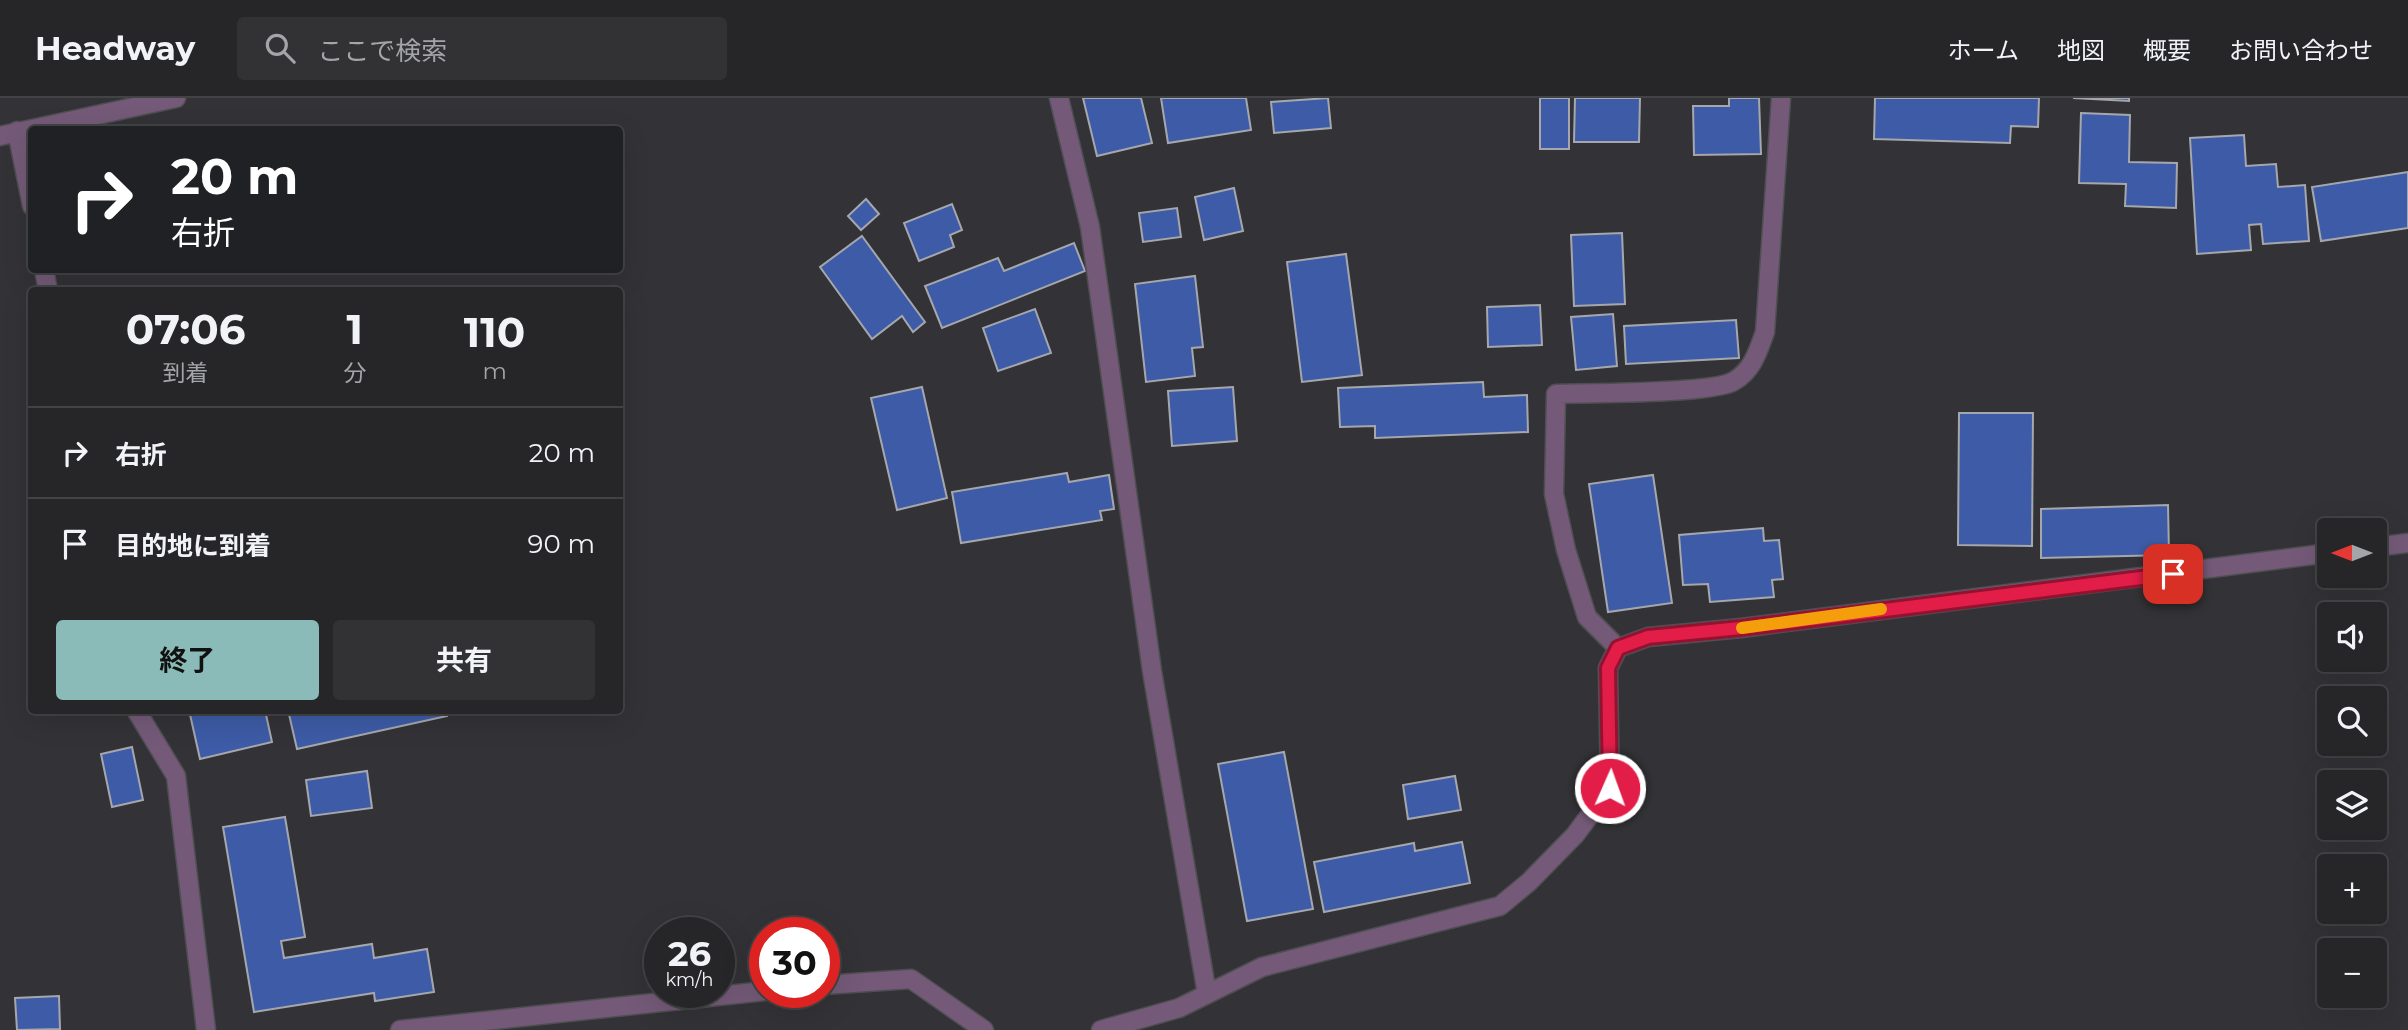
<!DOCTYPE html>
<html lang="ja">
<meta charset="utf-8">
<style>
body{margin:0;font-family:Montserrat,"Noto Sans JP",sans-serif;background:#323234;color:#f1f3f6;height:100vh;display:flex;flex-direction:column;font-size:26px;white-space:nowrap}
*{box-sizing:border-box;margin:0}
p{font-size:23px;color:#a4a5a8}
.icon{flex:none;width:38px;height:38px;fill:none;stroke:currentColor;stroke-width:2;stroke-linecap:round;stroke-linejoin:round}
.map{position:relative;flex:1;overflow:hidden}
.side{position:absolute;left:28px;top:189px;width:595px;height:427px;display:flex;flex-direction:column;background:#262628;border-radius:7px;box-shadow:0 7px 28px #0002,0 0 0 2px #424345}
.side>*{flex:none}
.guide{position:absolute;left:28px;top:28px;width:595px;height:147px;border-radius:7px;box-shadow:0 7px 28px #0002,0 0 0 2px #424345;background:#202124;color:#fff;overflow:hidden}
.needle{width:46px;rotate:270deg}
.controls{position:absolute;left:2317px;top:420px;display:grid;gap:14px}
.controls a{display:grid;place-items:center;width:70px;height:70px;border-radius:7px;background:#262628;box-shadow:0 7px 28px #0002,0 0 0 2px #424345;font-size:35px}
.speed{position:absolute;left:644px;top:819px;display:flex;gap:14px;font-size:35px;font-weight:700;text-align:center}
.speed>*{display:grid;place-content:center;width:91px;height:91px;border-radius:50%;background:#262628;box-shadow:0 7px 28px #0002,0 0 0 2px #424345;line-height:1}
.speed small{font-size:18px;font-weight:400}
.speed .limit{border:10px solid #d22;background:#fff;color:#111}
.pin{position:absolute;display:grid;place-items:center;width:60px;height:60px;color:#fff;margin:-30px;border-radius:14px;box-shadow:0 4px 10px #0006}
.me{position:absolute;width:77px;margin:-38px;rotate:2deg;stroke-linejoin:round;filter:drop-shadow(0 0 5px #0008)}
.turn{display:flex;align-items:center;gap:24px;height:147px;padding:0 28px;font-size:32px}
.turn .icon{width:91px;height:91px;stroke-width:2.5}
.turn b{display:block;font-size:49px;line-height:60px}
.eta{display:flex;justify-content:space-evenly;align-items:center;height:119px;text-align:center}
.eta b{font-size:42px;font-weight:700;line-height:49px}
.action{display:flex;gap:14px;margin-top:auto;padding:14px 28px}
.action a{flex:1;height:80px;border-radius:7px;background:#8bbbb9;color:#111;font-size:28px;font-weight:700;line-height:80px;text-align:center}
.action a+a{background:#323234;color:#f1f3f6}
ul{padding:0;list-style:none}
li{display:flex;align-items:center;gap:21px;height:91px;padding:0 28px;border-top:2px solid #424345}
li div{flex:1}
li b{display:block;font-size:26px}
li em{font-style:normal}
header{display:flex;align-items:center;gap:42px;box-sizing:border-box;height:98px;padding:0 35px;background:#262628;border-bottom:2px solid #424345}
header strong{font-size:33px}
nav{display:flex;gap:38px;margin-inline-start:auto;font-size:24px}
.search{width:490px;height:63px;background:#323234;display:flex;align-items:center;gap:18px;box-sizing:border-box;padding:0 24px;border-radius:7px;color:#a4a5a8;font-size:26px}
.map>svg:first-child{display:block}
.building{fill:#3d5ba6;stroke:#a5a7ac;stroke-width:2}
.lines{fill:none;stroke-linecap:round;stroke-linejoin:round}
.minor-casing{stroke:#4f4e52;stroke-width:21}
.minor{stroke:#745a78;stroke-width:18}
.route-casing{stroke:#92132f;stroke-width:18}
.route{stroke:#e11d48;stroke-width:12}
.slow{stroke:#f59e0b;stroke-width:12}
</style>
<header>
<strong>Headway</strong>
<div class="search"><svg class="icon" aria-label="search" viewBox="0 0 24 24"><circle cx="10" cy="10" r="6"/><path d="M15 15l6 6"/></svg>ここで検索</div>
<nav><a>ホーム</a><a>地図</a><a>概要</a><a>お問い合わせ</a></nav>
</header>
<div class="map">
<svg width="2408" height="932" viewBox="0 0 2408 932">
<rect width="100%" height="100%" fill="#333236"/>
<g class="building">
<path d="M1083,0H1141L1152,45L1097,58Z"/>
<path d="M1161,0H1246L1251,32L1168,45Z"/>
<path d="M1328,0L1331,30L1274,35L1271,4Z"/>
<rect x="1540" y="0" width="29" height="51"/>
<path d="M1575,0H1640L1639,44H1574Z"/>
<path d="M1729,0H1759L1761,56L1694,57L1693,8H1729Z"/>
<path d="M1875,0H2039L2038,29L2011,28L2010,45L1874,41Z"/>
<path d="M2073,0H2129V3Z"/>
<path d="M2081,15L2130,17L2129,64L2177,65L2176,110L2125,108L2126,86L2079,85Z"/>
<path d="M2244,37L2246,68L2276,66L2278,89L2305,87L2309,143L2263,146L2261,126L2249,127L2251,152L2197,156L2190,40Z"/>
<path d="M2408,74V130L2321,143L2312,89Z"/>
<path d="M1234,90L1243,133L1204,142L1195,99Z"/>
<path d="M866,101L879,116L861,132L848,118Z"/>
<path d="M952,106L962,132L950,137L954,149L919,163L904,125Z"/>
<path d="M1177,110L1181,139L1143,144L1139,115Z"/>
<path d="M1622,135L1625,206L1574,208L1571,137Z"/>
<path d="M862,138L925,224L913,234L902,218L872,241L820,169Z"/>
<path d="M1074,145L1085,173L942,230L925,188L998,160L1004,173Z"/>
<path d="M1346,156L1362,277L1302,284L1287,164Z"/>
<path d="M1195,178L1203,249L1192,250L1195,278L1146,284L1135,186Z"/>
<path d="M1540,207L1542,247L1488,249L1487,209Z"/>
<path d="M1035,211L1051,255L998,273L983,230Z"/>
<path d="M1613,216L1617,268L1576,272L1571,219Z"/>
<path d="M1736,222L1739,260L1626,266L1624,228Z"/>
<path d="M1483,284L1484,299L1527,297L1528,334L1375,340V328L1340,329L1338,290Z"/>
<path d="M922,289L947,400L897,412L871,300Z"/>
<path d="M1233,289L1237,343L1172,348L1168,293Z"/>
<path d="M1959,315H2033L2032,448L1958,447Z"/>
<path d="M1067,375L1069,384L1109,377L1114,411L1100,413L1102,422L961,445L952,394Z"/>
<path d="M1653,377L1672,505L1608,514L1589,386Z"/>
<path d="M2168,407L2169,457L2041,460V411Z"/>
<path d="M1763,430L1764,443L1779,442L1783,481L1772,482L1774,499L1710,504L1708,486L1683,487L1679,437Z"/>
<path d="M189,612H265L272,644L200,661Z"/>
<path d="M288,612H446L447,618L297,651Z"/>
<path d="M132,649L143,702L112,709L101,656Z"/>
<path d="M1284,654L1313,811L1247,823L1218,666Z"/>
<path d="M367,673L372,710L311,718L306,682Z"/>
<path d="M1455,678L1461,712L1408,721L1403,687Z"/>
<path d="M285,719L305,839L281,843L284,860L372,846L374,860L427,851L434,894L375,903L374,895L254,914L223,729Z"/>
<path d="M1462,744L1470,785L1324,814L1314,764L1414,745L1415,753Z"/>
<path d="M59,898L60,931L17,932L15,900Z"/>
</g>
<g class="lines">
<defs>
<g id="minor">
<path d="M1059,0L1090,129L1152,573L1207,896"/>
<path d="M17,33L32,108"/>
<path d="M0,38L176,0"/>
<path d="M44,172L48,192"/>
<path d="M2375,449L2408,445"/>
<path d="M1618,550L1587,519L1566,452L1554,396L1556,296C1588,295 1713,296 1734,283C1753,272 1758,253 1765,234L1781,0"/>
<path d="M136,612L176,678L206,932"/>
<path d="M824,887L911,881L984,932"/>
<path d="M400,932L765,893"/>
<path d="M1101,932L1179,910L1262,869L1500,808L1529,784L1575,737L1610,690L1608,570L1618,550L1648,539L1741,530L2329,455"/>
</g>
</defs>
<use href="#minor" class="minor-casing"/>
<use href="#minor" class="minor"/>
</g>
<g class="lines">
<defs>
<path id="route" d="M1610,690L1608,570L1618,550L1648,539L1741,530L2173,476"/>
</defs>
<use href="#route" class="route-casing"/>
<use href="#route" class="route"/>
<path class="slow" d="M1742,530L1881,511"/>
</g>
</svg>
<div class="controls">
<a><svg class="needle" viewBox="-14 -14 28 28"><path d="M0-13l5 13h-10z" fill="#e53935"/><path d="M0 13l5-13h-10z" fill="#a4a5a8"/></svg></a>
<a><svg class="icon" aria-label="sound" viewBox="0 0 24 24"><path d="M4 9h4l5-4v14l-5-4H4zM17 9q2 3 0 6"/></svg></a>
<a><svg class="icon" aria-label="search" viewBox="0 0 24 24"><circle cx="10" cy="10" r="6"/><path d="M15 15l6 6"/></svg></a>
<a><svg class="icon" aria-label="layers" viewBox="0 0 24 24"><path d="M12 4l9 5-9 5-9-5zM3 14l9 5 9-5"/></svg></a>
<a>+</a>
<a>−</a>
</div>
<div class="speed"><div>26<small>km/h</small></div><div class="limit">30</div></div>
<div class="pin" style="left:2173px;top:476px;background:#d93025"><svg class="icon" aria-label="arrive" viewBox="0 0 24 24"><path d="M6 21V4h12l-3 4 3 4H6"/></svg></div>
<svg class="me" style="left:1610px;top:690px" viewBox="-20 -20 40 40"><circle r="17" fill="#e11d48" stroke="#fff" stroke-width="3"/><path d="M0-11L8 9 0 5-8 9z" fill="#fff"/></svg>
<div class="guide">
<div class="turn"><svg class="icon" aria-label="right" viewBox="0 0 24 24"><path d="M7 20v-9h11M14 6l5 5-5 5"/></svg><div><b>20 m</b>右折</div></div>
</div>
<section class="side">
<div class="eta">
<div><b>07:06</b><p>到着</p></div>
<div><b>1</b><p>分</p></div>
<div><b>110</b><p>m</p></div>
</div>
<ul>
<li><svg class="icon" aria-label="right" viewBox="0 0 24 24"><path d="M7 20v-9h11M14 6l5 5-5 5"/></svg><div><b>右折</b></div><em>20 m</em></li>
<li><svg class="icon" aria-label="arrive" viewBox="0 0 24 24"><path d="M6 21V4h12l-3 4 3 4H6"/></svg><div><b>目的地に到着</b></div><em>90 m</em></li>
</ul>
<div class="action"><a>終了</a><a>共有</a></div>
</section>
</div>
